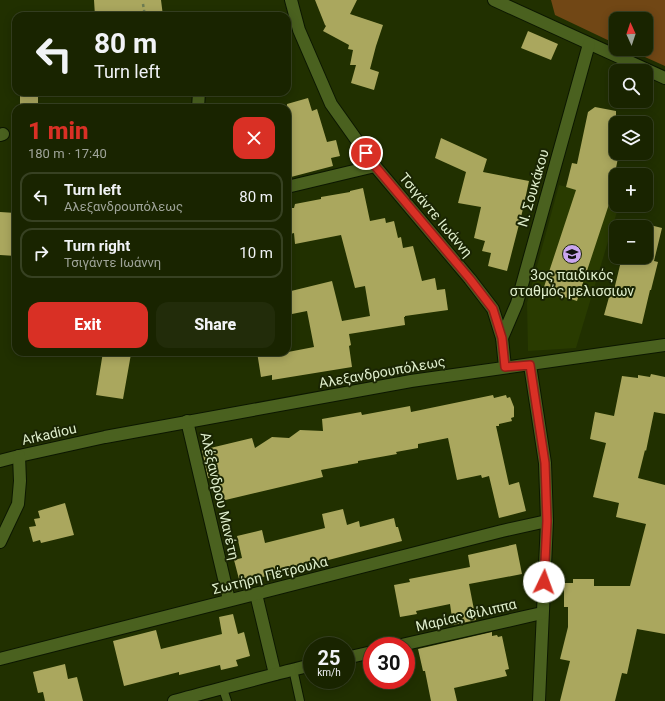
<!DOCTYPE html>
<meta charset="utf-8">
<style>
body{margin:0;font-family:Roboto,sans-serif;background:#222c0a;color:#f1f3f6;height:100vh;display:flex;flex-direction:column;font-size:15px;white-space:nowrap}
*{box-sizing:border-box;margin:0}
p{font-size:13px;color:#9fa499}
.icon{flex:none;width:22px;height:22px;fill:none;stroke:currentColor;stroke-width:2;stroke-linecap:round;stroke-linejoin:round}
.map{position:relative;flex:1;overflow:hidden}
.side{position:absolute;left:12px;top:104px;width:279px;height:252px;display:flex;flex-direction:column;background:#192400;border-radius:12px;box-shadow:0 2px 10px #0003,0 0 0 1px #374122}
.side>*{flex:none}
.banner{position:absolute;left:12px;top:12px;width:279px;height:84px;border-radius:12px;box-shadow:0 2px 10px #0003,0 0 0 1px #374122;background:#192400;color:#f1f3f6;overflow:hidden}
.needle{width:26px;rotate:357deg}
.controls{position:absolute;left:609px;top:12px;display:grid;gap:8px}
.controls a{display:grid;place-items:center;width:44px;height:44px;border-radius:8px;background:#192400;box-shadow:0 2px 10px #0003,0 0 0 1px #374122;font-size:20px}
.speed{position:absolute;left:303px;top:637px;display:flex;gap:8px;font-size:20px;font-weight:700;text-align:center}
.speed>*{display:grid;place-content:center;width:52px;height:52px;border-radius:50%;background:#192400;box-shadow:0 2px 10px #0003,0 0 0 1px #374122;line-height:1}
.speed small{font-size:10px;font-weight:400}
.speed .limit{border:6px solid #d22;background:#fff;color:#111}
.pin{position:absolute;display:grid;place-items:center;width:34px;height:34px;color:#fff;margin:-17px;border:2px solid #fff;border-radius:50%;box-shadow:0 1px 4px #0007}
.me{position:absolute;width:44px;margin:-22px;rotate:3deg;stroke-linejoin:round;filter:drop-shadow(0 0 3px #0008)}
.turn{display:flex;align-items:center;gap:14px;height:84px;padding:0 16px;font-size:18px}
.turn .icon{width:52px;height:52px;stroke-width:2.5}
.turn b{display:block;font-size:28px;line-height:34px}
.round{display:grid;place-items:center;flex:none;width:42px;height:42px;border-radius:12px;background:#222c0a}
.headline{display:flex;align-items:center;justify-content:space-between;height:68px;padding:0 16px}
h1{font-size:24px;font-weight:800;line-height:30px;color:#d93025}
.cta{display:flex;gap:8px;margin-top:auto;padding:8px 16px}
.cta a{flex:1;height:46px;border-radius:12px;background:#d93025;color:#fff;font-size:16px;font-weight:800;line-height:46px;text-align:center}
.cta a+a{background:#222c0a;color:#f1f3f6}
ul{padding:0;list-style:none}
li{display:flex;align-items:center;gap:12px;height:50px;margin:0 8px 6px;padding:0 8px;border:2px solid #374122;border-radius:12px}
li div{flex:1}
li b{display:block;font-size:15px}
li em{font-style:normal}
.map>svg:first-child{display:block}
.built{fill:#293b00}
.green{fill:#714715}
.building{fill:#aaa75e}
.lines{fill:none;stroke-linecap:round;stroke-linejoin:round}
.service-casing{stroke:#0c1700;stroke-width:10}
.minor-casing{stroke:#0c1700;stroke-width:14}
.path{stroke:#6d7c52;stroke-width:2.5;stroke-dasharray:3 3;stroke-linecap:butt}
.service{stroke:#4a611f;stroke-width:8}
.minor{stroke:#4a611f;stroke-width:12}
.route-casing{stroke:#8d1f18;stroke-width:10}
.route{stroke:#d93025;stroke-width:7}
.labels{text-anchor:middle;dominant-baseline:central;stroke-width:4;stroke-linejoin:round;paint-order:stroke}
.street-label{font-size:14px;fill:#dfeecc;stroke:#1a2503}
.poi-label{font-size:14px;fill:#dfeecc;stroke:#1a2503}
</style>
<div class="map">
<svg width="665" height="701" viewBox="0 0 665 701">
<rect width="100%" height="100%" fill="#213000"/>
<path class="built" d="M559,185L616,199V205H619L576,348L528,351L527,303Z"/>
<path class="green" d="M551,0H665V66L627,49H646V19H616V44L555,15Z"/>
<g class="building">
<path d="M94,0H161L163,16H95Z"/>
<path d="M315,0H357L350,14L383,25L376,46L370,69L379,72L374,90L351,83L356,65H350L353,50L348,49L349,45L323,31L326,26L325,25Z"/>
<path d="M528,31L558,44L551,60L521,48Z"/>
<rect x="20" y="92" width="18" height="16"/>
<path d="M308,98L312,111L317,109L327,142L336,140L340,156L331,158L333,166L291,177L287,159V104Z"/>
<path d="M595,107L616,111V153H619L615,173H616V183L577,301L543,290L576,190L566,187L572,163L577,164L588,112Z"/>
<path d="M441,138L487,159L483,172L529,181L523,209L507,271L488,266L491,253L482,251L485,241L474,238L481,207L458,203L466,172L435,158Z"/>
<path d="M363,188L370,221L385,218L386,223L394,221L398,238L401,237L403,248L413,246L422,281L435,278L437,290L445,289L448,310L405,316V317H404L405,325L349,334L351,345L349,346L352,367L272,380V375L261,377L257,352H288L314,347L307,311L287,315V292L332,281L342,321L370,316L365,286L355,288L341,235L295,244L294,233L287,235V212L292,211V208H294L295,204L321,199V197L350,192V191Z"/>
<path d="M0,212L16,213V256L0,255Z"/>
<path d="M646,224L662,228L654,261L658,262L651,290H650L642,324L604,315L611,290H614L622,257H646Z"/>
<path d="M103,352H128V354H131L123,399L96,395Z"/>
<path d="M651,374L665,377V414L654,412L646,451L645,450L638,478L665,485V634L637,629L627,674L622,673L615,701H560L570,661L560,659L568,627V607H564V583H573V579H594V586H630L646,524L616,517L619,503L593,497L606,443L590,439L595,412L614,416L622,376L638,378V375L650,377Z"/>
<path d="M493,395L494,398L506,395L507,398L510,397L514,407V417L511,418L512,421L499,424V426H496L509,485L519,482L526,511L499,518L489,476L482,478L481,475L457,480L448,438L418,444V448L396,452L397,454L358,461V463L321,470L323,477L217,502L211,477L208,478L202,450L252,438L255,448L272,437L289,438L300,430L323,431L322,419L361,412L362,415L410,406L411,412Z"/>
<path d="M65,503L74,535L41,543L40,540L33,542L29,527L36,526L34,519L40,518L38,511Z"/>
<path d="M343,509L347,525L359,521L360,527L394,518L396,527H398L402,541L309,565L310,568L287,574L286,571L240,583L234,560L242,558L237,536L262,530L265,543L325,528L322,514Z"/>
<path d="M516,544L522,574L469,584L476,620L453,625L450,604L416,611L417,614L400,617L394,585L410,582L409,579L470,567L468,555Z"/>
<path d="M233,614L238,634L244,632L250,656L236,660L238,666L221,670L220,665L179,675V672L124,686L113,641L156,630L161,649L222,634L219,617Z"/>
<path d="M492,632V636L497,635L498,637L502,636L509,669L505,670L507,676L454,688L457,701H431L425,671H423L418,649Z"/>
<path d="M65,664L68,679L77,677L83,701H45L43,692L38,693L33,672Z"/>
</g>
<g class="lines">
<defs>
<g id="service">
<path d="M293,669L300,701"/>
<path d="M223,689L227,701"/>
</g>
<g id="minor">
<path d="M291,0L299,30L331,104L375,166L470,279L493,309L502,338L505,367"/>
<path d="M494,0L665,78"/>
<path d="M198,108L199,92"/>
<path d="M0,135L3,134"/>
<path d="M287,187L375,166"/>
<path d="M502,338L517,303L589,44"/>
<path d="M530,365L545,463L547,521L539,701"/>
<path d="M187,421L229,600"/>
<path d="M0,461L19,456L105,437L411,381L665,345"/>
<path d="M0,542L18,504L20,481L19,456"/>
<path d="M256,594L275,674"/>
<path d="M397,646L542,613"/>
<path d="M346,658L372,652"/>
<path d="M0,659L502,531L547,521"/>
<path d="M174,701C220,689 266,676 312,665"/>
</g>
</defs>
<use href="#service" class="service-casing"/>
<use href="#minor" class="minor-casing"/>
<path class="path" d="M143,4L145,16"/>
<use href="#service" class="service"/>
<use href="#minor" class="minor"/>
</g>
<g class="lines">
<defs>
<path id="route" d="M366,153L375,166L470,279L493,309L502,338L505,367L530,365L545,463L547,521L544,582"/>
</defs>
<use href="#route" class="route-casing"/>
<use href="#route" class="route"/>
</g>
<defs>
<symbol id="school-disc" viewBox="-11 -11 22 22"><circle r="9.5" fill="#c9a5ee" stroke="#1a2503"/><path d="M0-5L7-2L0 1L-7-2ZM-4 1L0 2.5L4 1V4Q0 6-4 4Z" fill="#111"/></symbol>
</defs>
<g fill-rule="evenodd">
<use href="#school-disc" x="561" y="243" width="22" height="22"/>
</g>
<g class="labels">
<g class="street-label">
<text transform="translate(533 188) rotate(-74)">Ν. Σουκάκου</text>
<text transform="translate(436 215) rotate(50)">Τσιγάντε Ιωάννη</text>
<text transform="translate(382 372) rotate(-10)">Αλεξανδρουπόλεως</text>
<text transform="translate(49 434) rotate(-13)">Arkadiou</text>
<text transform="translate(220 496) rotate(77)">Αλέξανδρου Μανέτη</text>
<text transform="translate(270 575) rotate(-14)">Σωτήρη Πέτρουλα</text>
<text transform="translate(466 615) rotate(-13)">Μαρίας Φίλιππα</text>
</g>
<g class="poi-label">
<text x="572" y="275">3ος παιδικός<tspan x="572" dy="16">σταθμός μελισσιων</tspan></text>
</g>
</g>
</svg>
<div class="controls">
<a><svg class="needle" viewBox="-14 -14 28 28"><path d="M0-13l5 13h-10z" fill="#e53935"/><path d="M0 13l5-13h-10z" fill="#9fa499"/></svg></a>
<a><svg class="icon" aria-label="search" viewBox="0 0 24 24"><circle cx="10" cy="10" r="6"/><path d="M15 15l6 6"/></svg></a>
<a><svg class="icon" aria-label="layers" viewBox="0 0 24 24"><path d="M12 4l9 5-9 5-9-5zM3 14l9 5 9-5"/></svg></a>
<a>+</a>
<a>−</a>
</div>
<div class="speed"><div>25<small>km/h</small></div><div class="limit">30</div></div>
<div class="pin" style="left:366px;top:153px;background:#d93025"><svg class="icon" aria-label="arrive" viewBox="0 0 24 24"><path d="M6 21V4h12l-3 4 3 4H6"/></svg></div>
<svg class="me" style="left:544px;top:582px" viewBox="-20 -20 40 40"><circle r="19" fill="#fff"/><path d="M0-13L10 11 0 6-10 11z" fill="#d93025"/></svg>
<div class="banner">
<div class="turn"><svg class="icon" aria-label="left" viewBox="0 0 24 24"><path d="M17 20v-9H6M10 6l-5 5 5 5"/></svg><div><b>80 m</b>Turn left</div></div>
</div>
<section class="side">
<div class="headline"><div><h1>1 min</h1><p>180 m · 17:40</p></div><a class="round" style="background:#d93025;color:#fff"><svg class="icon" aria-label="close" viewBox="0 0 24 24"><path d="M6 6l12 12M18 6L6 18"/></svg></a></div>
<ul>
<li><svg class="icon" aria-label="left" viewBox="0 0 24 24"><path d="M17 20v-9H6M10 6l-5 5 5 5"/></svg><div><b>Turn left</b><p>Αλεξανδρουπόλεως</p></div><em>80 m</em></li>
<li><svg class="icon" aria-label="right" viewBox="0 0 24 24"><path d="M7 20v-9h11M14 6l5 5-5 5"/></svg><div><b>Turn right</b><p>Τσιγάντε Ιωάννη</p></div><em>10 m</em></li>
</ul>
<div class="cta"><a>Exit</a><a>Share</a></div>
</section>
</div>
